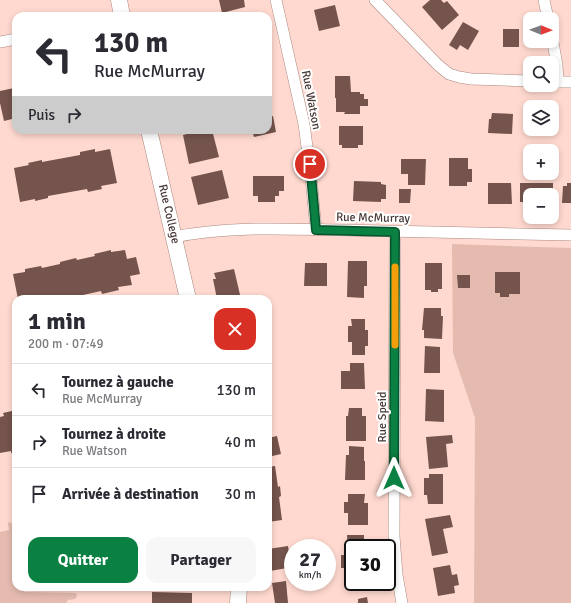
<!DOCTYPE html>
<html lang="fr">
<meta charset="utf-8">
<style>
body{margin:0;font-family:Signika,sans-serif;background:#f7f7f7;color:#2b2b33;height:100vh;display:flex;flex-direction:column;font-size:15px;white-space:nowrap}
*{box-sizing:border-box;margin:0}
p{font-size:13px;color:#7c7c81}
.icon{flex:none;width:22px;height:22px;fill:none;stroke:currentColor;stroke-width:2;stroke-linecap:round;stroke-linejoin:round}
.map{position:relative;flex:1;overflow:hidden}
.side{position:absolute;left:12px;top:295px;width:260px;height:296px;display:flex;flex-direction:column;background:#fff;border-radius:12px;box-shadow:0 2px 6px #0003}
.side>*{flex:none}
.banner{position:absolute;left:12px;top:12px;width:260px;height:122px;border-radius:12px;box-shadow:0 2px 6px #0003;background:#fff;color:#2b2b33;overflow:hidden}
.needle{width:26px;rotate:91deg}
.tools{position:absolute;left:523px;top:12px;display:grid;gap:8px}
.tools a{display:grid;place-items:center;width:36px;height:36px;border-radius:8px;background:#fff;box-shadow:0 2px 6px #0003;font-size:20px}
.speed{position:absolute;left:284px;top:539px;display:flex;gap:8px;font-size:20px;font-weight:700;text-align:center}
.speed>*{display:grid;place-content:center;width:52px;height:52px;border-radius:50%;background:#fff;box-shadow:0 2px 6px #0003;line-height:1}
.speed small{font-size:10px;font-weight:400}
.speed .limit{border:2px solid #111;border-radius:6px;background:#fff;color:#111}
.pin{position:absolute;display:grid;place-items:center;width:34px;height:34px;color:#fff;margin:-17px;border:2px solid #fff;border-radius:50%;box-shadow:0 1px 4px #0007}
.me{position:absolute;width:44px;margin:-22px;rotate:0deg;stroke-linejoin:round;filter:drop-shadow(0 0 3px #0008)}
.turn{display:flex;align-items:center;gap:14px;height:84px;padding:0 16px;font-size:18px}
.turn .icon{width:52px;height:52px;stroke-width:2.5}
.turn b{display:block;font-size:28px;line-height:34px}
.then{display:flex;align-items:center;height:38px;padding:0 16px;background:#0003;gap:8px;font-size:15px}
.round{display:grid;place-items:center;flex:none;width:42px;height:42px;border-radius:12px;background:#f7f7f7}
.summary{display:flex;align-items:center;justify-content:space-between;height:68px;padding:0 16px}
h1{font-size:24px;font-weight:700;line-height:30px}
.cta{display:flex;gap:8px;margin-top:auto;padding:8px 16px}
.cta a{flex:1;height:46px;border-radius:12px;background:#0b8043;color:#fff;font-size:16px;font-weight:700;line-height:46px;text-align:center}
.cta a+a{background:#f7f7f7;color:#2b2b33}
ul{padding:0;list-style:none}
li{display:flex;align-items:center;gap:12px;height:52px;padding:0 16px;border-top:1px solid #e1e1e2}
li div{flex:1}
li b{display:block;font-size:15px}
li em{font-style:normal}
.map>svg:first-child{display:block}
.green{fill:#e5bbb0}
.building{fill:#74544c}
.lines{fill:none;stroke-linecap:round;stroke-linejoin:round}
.street-casing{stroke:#aa887f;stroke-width:12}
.secondary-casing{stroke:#aa887f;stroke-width:17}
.street{stroke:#fff;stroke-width:11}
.secondary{stroke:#fff;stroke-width:16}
.route-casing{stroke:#07532c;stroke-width:10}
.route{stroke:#0b8043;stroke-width:7}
.slow{stroke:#f59e0b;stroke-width:7}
.labels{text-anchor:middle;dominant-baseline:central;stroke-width:4;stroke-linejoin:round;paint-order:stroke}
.street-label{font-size:12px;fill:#463834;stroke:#fff}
</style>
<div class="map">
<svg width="571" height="603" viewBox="0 0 571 603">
<rect width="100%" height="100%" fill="#ffd9cf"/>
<g class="green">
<path d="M452,244L571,248V603H474L475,418L453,353Z"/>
<path d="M8,522L15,524L16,529V587H24V592L76,593L77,596L75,599L68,600L66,603H0V532L9,530Z"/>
</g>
<g class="building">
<path d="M219,0H244L245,7L222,13Z"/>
<path d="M430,0H441L444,3L447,1L459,15L442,30L422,7Z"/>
<path d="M335,5L340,26L319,31L314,10Z"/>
<path d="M463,22L479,31L468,50L460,45L457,50L449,45Z"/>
<rect x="503" y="29" width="16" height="18"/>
<path d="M335,76H350L351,92H360V94H364V99H368V106H360V114H344L345,112H336V98H335Z"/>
<path d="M16,85V118L4,121L0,103V91L14,88V86Z"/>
<path d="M492,113L513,114L512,134L488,133L489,119H491Z"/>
<path d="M273,116L276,132L254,137L252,130H268V117Z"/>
<path d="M525,120H530V129H552V132H529V128H525Z"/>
<path d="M339,126H363V145H358V148H342V145H339Z"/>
<path d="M203,130H212L219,157L189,164L183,135Z"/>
<path d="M95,149V152L110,149L117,183L101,186L102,189L88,192L87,189L48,196V198L35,201V199L20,202L14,168L29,165L28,163L42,160V162L80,155V152Z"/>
<path d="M449,158H468V169H472V182H467V186H449Z"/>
<path d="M401,159H426L425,185H408V174H401Z"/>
<path d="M222,170L229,198L198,205L191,177Z"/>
<path d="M253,176H284V191H279V196H275V202H258V196H253Z"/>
<path d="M354,181L381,182V184L386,185V199H381V202L353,201Z"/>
<path d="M488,183H511L512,204H488Z"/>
<path d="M520,183H553V195H530V207H527V202H520Z"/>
<path d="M567,183H571V203H562L563,186H567Z"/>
<path d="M399,189H411L410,203H399Z"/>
<path d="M111,250V252L125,250L127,259L136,257L140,274L130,276L132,285L118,287L119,290L102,294L101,291L83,295L84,298L81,299H18L13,274L25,272V269L41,266L42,268L60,264V262L76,258L77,260L95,256L94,254Z"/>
<path d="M348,261H367V286H364V298L347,297Z"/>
<path d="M305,263H327V286H304Z"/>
<path d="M425,263H442V289H438V292H431V290H425Z"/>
<path d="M234,269L241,299H217L213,279H216L214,273Z"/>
<path d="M495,272H520V294H509V297H500V293H495Z"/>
<path d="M457,275H470V288H458Z"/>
<path d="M424,308H441V316H443L442,339L424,338V330H422Z"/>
<path d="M351,319H365V330H368V346H365V355H352V342H348V326H352Z"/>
<path d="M425,346L440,347V373H424Z"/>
<path d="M350,363H364L365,389H341V371H350Z"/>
<path d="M426,389L444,390V422L425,421Z"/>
<path d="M349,408H362V416H366V441H346V416H348Z"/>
<path d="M16,410V452L11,453V451L0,453V417L4,416L3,413Z"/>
<path d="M452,435L453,443L446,444L448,467L429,469L426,437Z"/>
<path d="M277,436L281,454L268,457V438Z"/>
<path d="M349,446L364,447V461H365V480H345L346,455H349Z"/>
<path d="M275,466L278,487L280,486L281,496L279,497L282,520L268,522V467Z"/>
<path d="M429,474H443V504H428L427,495H424V478H429Z"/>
<path d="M348,494H365L364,503H368V525H348V513H344V502H348Z"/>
<path d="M450,515L453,527L443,529L448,553L432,556L425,519Z"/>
<path d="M347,535H364V544H365V548H353V572H346V568H341V555H348Z"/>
<path d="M288,546L290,559H293V567L270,571L268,560V549Z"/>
<path d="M450,565L452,575L457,574L459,585L454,586L455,593L438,596L433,568Z"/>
<path d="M286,581L288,603H275L272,583Z"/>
<path d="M152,592L192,593V603H152Z"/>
<path d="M367,597L368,603H358V599Z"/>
</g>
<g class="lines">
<defs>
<g id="street">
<path d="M276,0L304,124L311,177L316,230"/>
<path d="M375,0L438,65L449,74L459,77L471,79L530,81"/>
<path d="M544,0L548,19"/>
<path d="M552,37L557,65L558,82"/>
<path d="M0,42L16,39"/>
<path d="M552,82H571"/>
<path d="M395,232L394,536L397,575L402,603"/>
<path d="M174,237C229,226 285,229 340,230C417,232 494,234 571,235"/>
</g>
<g id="secondary">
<path d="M119,0L122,16"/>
<path d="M149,130L188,299"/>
<path d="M238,603L239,587"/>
</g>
</defs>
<use href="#street" class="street-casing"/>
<use href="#secondary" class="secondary-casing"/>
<use href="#street" class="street"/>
<use href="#secondary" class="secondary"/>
</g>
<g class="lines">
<defs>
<path id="route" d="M310,164L314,207L316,230L395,232L394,478"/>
</defs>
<use href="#route" class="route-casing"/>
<use href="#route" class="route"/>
<path class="slow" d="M395,267V345"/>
</g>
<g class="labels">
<g class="street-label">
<text transform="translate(311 100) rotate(79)">Rue Watson</text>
<text transform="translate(169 214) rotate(77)">Rue College</text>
<text transform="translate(373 218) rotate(1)">Rue McMurray</text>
<text transform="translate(382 417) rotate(-90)">Rue Speid</text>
</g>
</g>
</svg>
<div class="tools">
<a><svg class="needle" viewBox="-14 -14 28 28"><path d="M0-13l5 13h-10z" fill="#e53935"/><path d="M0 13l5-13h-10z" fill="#7c7c81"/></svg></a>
<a><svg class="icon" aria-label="search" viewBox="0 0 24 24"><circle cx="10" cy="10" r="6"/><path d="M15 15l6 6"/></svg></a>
<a><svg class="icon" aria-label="layers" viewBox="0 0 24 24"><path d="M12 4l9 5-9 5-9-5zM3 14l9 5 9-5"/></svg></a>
<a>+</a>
<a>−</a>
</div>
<div class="speed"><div>27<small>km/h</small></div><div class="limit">30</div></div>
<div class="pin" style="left:310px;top:164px;background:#d93025"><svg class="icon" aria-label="arrive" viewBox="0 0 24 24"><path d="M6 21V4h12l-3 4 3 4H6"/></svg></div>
<svg class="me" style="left:394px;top:478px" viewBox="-20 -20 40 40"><path d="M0-17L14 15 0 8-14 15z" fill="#0b8043" stroke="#fff" stroke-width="4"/></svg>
<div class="banner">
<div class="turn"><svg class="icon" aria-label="left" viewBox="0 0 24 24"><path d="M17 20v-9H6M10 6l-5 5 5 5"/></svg><div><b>130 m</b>Rue McMurray</div></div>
<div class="then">Puis<svg class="icon" aria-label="right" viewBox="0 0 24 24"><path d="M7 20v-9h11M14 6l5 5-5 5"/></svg></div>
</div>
<section class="side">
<div class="summary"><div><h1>1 min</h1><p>200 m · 07:49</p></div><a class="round" style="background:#d93025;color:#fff"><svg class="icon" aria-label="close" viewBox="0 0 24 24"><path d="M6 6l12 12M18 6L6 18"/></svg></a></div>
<ul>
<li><svg class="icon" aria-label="left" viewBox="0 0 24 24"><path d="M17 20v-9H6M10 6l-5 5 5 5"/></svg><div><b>Tournez à gauche</b><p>Rue McMurray</p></div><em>130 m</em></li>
<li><svg class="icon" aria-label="right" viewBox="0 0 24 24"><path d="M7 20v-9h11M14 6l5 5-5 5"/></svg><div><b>Tournez à droite</b><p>Rue Watson</p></div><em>40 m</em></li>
<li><svg class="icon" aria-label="arrive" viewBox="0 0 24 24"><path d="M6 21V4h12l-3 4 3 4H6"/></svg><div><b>Arrivée à destination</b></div><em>30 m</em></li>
</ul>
<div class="cta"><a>Quitter</a><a>Partager</a></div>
</section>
</div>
